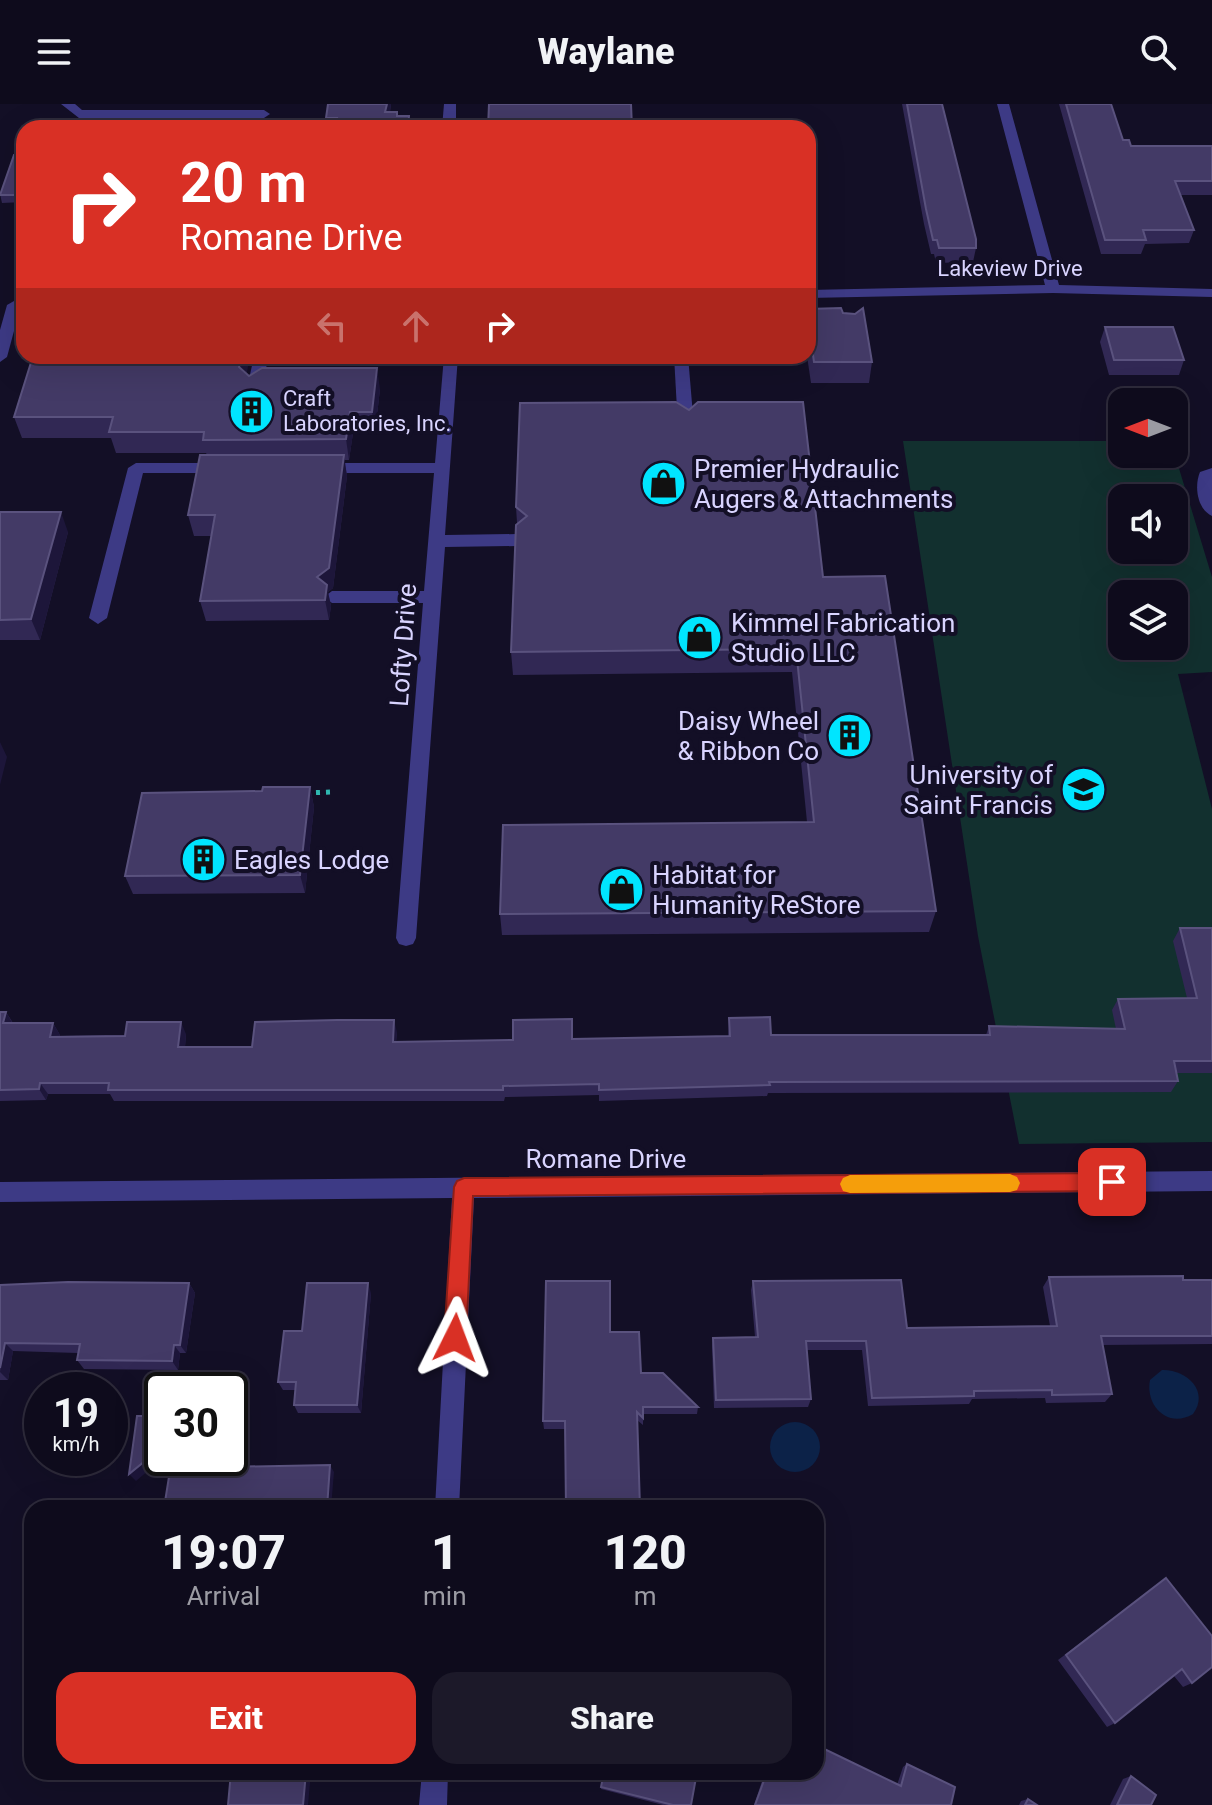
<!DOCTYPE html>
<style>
body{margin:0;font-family:Roboto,sans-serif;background:#1c1929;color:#f1f3f6;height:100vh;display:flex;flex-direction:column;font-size:30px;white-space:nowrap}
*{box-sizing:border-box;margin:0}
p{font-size:26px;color:#9b9ba3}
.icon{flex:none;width:44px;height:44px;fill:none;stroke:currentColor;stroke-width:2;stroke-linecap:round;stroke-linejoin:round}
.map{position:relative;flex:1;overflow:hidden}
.panel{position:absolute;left:24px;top:1396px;width:800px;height:280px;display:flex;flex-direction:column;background:#0e0b1c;border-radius:24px;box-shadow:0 8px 32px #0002,0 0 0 2px #2e2b3b}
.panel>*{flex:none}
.top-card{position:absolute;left:16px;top:16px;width:800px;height:244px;border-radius:24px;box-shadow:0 8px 32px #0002,0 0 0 2px #2e2b3b;background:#d93025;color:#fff;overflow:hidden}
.needle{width:52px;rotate:270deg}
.controls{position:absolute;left:1108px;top:284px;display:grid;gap:16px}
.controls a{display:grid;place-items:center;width:80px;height:80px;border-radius:16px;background:#0e0b1c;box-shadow:0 8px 32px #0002,0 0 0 2px #2e2b3b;font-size:40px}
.speed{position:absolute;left:24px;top:1268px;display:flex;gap:16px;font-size:40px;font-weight:700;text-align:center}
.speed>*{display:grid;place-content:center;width:104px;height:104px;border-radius:50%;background:#0e0b1c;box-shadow:0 8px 32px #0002,0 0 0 2px #2e2b3b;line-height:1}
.speed small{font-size:20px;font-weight:400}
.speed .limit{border:4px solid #111;border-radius:12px;background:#fff;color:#111}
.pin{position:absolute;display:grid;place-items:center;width:68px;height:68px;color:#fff;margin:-34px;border-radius:16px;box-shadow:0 4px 12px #0006}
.me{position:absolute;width:88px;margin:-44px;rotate:3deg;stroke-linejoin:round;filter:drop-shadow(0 0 6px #0008)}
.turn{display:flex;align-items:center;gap:28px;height:168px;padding:0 32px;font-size:36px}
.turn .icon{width:104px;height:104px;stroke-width:2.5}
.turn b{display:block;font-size:56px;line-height:68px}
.lanes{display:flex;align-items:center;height:76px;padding:0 32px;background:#0003;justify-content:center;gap:40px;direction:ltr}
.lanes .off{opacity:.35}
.eta{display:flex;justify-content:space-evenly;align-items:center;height:136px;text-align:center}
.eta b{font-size:48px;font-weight:800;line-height:56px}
.action{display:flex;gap:16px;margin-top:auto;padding:16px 32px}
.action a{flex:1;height:92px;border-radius:24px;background:#d93025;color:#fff;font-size:32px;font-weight:800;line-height:92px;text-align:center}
.action a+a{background:#1c1929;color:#f1f3f6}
header{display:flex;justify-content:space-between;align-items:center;height:104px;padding:0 32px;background:#0e0b1c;font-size:36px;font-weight:800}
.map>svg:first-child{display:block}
.green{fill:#12302f;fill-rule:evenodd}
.water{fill:#0c2248}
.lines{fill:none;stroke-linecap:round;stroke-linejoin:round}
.path{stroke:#2fb8b0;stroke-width:5;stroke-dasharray:4 6;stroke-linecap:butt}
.minor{fill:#3d3a85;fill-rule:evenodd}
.wall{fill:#312854}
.shaded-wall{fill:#1d163a}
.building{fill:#433a66;stroke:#5a527e;stroke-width:2}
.route{fill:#d93025;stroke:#8d1f18;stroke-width:2}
.slow{fill:#f59e0b}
.labels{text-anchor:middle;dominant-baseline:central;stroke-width:8;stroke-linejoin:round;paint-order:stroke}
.far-street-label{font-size:22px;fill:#d9d4ff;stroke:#130f26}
.far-poi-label{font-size:22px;fill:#d9d4ff;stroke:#130f26;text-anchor:start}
.poi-label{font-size:26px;fill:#d9d4ff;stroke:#130f26;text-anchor:start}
.street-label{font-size:26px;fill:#d9d4ff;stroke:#130f26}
</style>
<header><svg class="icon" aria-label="menu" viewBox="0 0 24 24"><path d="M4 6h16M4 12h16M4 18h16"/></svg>Waylane<svg class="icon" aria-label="search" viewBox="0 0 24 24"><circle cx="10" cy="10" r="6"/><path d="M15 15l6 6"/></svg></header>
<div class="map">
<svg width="1212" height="1701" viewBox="0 0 1212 1701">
<rect width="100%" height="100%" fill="#130f26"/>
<path class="green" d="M903,337H1122V350L1174,348L1212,473V568L1178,570L1212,705V1038L1019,1040L978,832ZM1122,394H1174V446H1122ZM1122,490H1174V542H1122Z"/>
<g class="water">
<path d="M1162,1266C1186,1265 1210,1287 1193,1310C1168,1325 1145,1302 1150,1276Z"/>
<circle cx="795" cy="1343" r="25"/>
</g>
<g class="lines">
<path class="path" d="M306,689L331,688"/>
<g class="minor">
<path d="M61,0H75L82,6H264L270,10L264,14H79Z"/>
<path d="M444,0H456V24H442Z"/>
<path d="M997,0H1009L1059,181L1212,185V193L1053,189L808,194V186L1045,181Z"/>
<path d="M14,197L21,201L7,253L0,258V226L7,201Z"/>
<path d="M254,252H268L263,285L255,290L247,285Z"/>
<path d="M444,252H458L445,431L517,430L525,436L517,442L445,443L416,834L413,840L406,842L399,840L396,834L423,499H332L324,493L332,487H424L434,369H318L310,364L318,359H435Z"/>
<path d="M674,252H688L694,323L686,328L678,323Z"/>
<path d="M136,359H222L230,364L222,369H143L107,514L98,520L89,514L128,364Z"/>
<path d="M1212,364V412C1197,405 1194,382 1200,368Z"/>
<path d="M1212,1067V1087L474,1094L459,1404H435L452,1094L0,1098V1078Z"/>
<path d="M422,1668H448L447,1701H419Z"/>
</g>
</g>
<g class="wall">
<path d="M328,0H391L390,8H397L398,12L410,24H327L326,14Z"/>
<path d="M902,0H942L976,144L973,158L936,159L934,150H931L924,120Z"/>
<path d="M1059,0H1111L1123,36L1131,42H1212V91H1180L1194,126L1189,139L1145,140L1141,150H1101Z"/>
<path d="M24,51V98L2,99L0,90Z"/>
<path d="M808,205L843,209L872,258L869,279H811L807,252Z"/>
<path d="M1105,223L1184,256L1179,271H1109L1100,238Z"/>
<path d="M247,270L249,272L380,285L375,329H353L349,356H344L347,372L333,484L328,488L331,502L329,516L206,517L200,497L212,432H194L188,411L207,351L206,349H116L111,334H22L14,313Z"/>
<path d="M516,403L823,473L936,807L929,828L502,831L500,810L807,718L792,568L513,571L511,548L517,419Z"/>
<path d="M0,408L68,428L40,536H0Z"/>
<path d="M310,683L314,703L305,789L133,790L125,772L262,687Z"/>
<path d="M1180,824H1212V969H1176L1178,977L1171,988L768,989L767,992L599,997V991L505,993L504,997H114L110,990H48L46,996L0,997V908H6L13,919H53L60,931V932L186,930L185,943H252L397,928L396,938L728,932L729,914L771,931H986L989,922L1116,925L1112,906L1118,895L1187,894L1173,837Z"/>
<path d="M1049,1173L1212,1176V1240L1102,1241L1112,1290L1105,1298L1046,1299L1045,1294L972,1295L969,1300L868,1302L862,1246H807L811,1295L808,1303L714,1304L712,1242L713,1234L755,1233L751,1186L753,1177L907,1224L1050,1222L1043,1183Z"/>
<path d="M189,1179L195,1189L186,1249H180L178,1266L84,1265L77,1256L78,1249L13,1247L8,1276H0V1181Z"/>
<path d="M371,1189L361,1309H298L294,1301L295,1286H283L278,1278L302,1227Z"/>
<path d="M610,1228L641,1269L698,1303L697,1310H643V1321L637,1316L566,1325H544L543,1317Z"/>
<path d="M1158,1480L1192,1579L1183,1583L1174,1572L1115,1619L1107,1623L1058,1556Z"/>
<path d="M907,1660L951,1701H754L765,1668H816L897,1681L903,1663Z"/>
<path d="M1131,1672L1151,1701H1110L1123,1675Z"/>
<path d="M601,1683L691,1701H663L601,1685Z"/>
<path d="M1028,1695L1037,1701H1019L1021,1697Z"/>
</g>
<g class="shaded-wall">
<path d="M387,0H391L387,24L385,8Z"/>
<path d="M242,252H250L244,284L239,263Z"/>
<path d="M377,264L380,285L375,329L372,308Z"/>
<path d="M350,308L353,329L349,356L346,335Z"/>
<path d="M344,351L347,372L333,484L328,488L331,502L329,516L325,496L317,473Z"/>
<path d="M61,408L68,428L40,536L31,515Z"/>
<path d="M0,638L7,653L0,681Z"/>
<path d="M310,683L314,703L305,789L300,771Z"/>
<path d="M6,908L13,920L3,919Z"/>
<path d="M394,916L397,928L395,949L393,938Z"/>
<path d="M181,918L186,930L184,955L178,943Z"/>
<path d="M53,919L60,931L57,944L50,933Z"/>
<path d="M40,979L48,990L46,996L39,985Z"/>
<path d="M189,1179L195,1189L186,1249L180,1241Z"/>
<path d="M368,1179L371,1189L361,1309L357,1301Z"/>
<path d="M5,1239L13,1247L8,1276L0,1268Z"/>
<path d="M174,1241L180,1249L178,1266L172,1257Z"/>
<path d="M230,1316L232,1319L230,1342Z"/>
<path d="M162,1343L163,1354L136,1377L129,1370Z"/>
<path d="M223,1354H229L227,1369L222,1363Z"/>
<path d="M330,1361L334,1368L331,1404H327Z"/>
<path d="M306,1668H311L308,1701H303Z"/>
</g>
<g class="building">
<path d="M328,0H387L385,8H397V12H409L408,24H335L337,14H326Z"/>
<path d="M489,0H631L632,24H488Z"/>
<path d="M907,0H942L976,135V144H939L937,136H933L926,105Z"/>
<path d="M1066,0H1111L1123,36H1129L1131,42H1212V77H1175L1194,126H1143L1146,136H1105Z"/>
<path d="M14,51H24V91H0Z"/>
<path d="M841,204L843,209L855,210L863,204L872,258H814L808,216V205Z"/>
<path d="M1105,223H1173L1184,256H1114Z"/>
<path d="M33,252H242L239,263L249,272L262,264H377L372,308H350L346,335L203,336L204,328H109L113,313H14Z"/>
<path d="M676,298L689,306L698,298H803L823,473L885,472L936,807L500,810L503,721L814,718L796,545L511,548L516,421L527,412L516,403L520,299Z"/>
<path d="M200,351H344L329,464L317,473L327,481L325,496L200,497L215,411H188Z"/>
<path d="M0,408H61L31,515L0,516Z"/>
<path d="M263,683H310L300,771L125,772L142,689L262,687Z"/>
<path d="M1180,824H1212V957H1174L1178,977L769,978L770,981L599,986V980L503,982V986H108L109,979H40L39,985L0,986V908H6L3,919H53L50,933L125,932L127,918H181L178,943H252L255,918L337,916H394L393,938L513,936V916L572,915V935L730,932L729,914L770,913L771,931H990L989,922L1125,925L1118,895L1197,894Z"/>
<path d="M1183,1172V1176H1212V1232H1101L1112,1290L1052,1291V1286L974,1287V1292L872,1294L866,1237H806L811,1295L716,1296L713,1234L758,1233L753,1177L901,1176L907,1224L1057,1222L1049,1173Z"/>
<path d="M546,1177H610V1228H639L641,1269H663L698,1303H643V1314L637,1308L640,1404H566L565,1317H543Z"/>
<path d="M68,1178L189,1179L180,1241H174L172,1257L77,1256L80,1240L5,1239L0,1264V1181Z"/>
<path d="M307,1179H368L357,1301H294L296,1278H278L284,1227H302Z"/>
<path d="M137,1312H162V1343L129,1370Z"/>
<path d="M172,1354H223L222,1363L330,1361L327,1404H164Z"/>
<path d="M1166,1474L1212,1532V1563L1192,1579L1182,1565L1115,1619L1066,1551Z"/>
<path d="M816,1641L901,1682L907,1660L955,1683L951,1701H755L767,1668H816Z"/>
<path d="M231,1668H306L303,1701H228Z"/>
<path d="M604,1668H697L691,1701H673L601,1683Z"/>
<path d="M1131,1672L1156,1691L1151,1701H1117Z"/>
<path d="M1028,1695L1037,1701H1025Z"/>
</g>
<path class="route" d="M1112,1069L1119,1072L1122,1078L1119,1085L1112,1087L473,1092L466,1234L462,1241L455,1244L448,1241L444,1234L454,1083L457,1077L464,1074Z"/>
<path class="slow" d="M1010,1070L1017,1073L1020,1079L1017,1086L1010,1088L850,1089L843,1087L840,1080L843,1074L850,1071Z"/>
<defs>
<symbol id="building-disc" viewBox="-11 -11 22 22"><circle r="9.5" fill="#00e5ff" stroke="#130f26"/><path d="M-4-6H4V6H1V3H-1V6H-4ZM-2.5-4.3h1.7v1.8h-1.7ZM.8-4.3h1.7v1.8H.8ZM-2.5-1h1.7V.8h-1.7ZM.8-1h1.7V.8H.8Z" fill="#111"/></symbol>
<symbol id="shop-disc" viewBox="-11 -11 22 22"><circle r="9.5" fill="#00e5ff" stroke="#130f26"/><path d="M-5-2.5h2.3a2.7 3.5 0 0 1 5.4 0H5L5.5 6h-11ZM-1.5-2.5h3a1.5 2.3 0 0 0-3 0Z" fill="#111"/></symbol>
<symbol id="university-disc" viewBox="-11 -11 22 22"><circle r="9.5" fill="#00e5ff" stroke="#130f26"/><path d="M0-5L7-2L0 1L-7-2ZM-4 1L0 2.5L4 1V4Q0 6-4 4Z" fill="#111"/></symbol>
</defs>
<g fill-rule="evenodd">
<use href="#building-disc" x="226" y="282" width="51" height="51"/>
<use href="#shop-disc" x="638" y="354" width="51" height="51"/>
<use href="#shop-disc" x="674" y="508" width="51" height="51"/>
<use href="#building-disc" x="824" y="606" width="51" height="51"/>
<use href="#university-disc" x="1058" y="660" width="51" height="51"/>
<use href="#building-disc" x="178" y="730" width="51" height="51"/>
<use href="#shop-disc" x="596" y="760" width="51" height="51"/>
</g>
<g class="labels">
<g class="far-street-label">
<text x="1010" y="164">Lakeview Drive</text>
</g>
<g class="far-poi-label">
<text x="283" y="294">Craft<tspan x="283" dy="25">Laboratories, Inc.</tspan></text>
</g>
<g class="poi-label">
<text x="694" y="365">Premier Hydraulic<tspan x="694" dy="30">Augers &amp; Attachments</tspan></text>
<text x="731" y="519">Kimmel Fabrication<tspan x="731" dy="30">Studio LLC</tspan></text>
<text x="819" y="617" text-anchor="end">Daisy Wheel<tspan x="819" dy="30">&amp; Ribbon Co</tspan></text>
<text x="1053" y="671" text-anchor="end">University of<tspan x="1053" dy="30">Saint Francis</tspan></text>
<text x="234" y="756">Eagles Lodge</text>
<text x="652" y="771">Habitat for<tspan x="652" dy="30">Humanity ReStore</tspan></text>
</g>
<g class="street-label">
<text transform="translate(403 541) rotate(-86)">Lofty Drive</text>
<text x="606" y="1055">Romane Drive</text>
</g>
</g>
</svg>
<div class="controls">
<a><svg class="needle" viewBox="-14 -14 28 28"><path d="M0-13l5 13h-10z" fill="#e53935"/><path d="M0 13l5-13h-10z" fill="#9b9ba3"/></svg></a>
<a><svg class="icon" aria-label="sound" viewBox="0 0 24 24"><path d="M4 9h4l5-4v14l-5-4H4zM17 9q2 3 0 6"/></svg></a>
<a><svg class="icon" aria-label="layers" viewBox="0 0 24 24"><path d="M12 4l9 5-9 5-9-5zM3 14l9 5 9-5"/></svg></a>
</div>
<div class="speed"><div>19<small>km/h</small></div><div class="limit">30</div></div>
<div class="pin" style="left:1112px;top:1078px;background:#d93025"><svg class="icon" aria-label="arrive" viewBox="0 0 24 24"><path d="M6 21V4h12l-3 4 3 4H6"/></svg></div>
<svg class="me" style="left:455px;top:1234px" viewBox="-20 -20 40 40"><path d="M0-17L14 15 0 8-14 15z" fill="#d93025" stroke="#fff" stroke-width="4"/></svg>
<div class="top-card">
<div class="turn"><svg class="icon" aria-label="right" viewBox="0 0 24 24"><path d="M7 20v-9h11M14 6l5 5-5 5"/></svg><div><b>20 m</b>Romane Drive</div></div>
<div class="lanes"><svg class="icon off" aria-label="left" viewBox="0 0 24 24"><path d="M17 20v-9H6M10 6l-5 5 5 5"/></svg><svg class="icon off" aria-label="ahead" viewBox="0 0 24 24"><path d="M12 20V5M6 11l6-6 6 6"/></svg><svg class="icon" aria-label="right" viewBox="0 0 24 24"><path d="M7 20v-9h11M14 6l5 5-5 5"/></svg></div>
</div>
<section class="panel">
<div class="eta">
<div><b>19:07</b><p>Arrival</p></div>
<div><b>1</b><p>min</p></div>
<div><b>120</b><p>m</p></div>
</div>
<div class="action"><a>Exit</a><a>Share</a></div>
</section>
</div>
